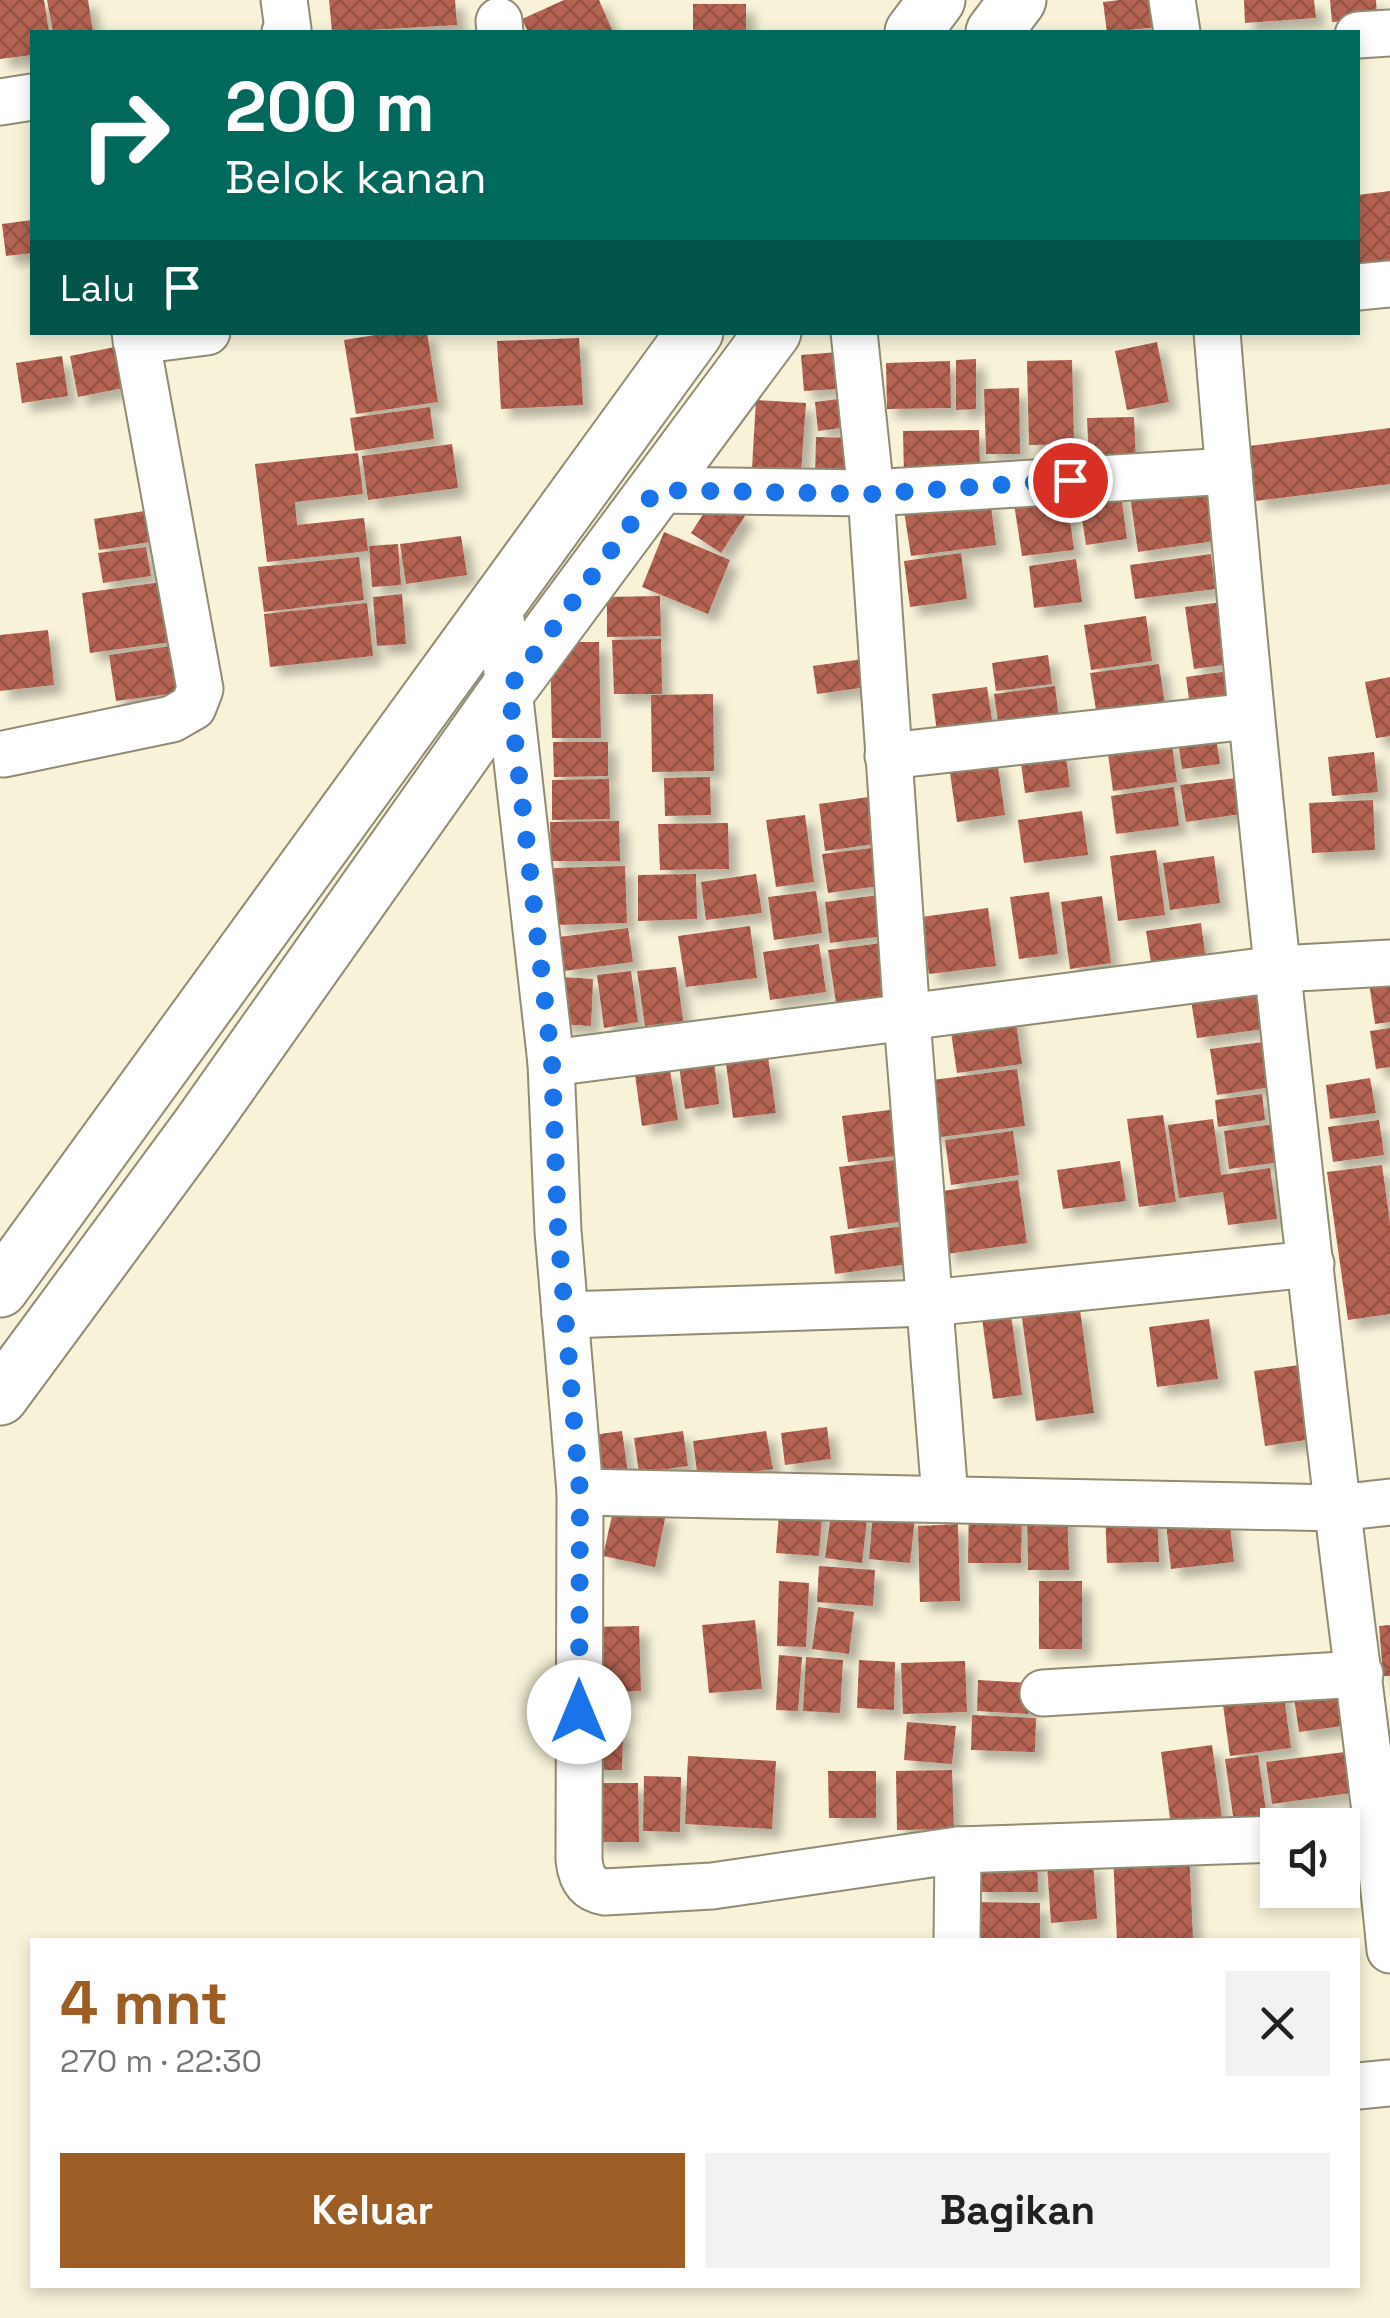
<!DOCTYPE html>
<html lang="id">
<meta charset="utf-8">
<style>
body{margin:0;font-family:"Space Grotesk",sans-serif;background:#f2f2f2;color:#202124;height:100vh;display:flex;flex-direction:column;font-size:38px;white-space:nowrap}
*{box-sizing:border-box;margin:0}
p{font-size:32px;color:#757577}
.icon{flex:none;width:55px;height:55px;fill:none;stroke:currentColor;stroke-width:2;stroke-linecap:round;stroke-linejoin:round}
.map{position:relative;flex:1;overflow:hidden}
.drawer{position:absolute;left:30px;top:1938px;width:1330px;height:350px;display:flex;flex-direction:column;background:#fff;border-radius:0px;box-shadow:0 5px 15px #0003}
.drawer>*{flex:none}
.hud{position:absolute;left:30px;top:30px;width:1330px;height:305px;border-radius:0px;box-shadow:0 5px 15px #0003;background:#00695c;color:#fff;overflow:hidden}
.tools{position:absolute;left:1260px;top:1808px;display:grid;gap:20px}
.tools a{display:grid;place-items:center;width:100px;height:100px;border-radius:0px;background:#fff;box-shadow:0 5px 15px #0003;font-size:50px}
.pin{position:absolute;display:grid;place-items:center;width:85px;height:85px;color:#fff;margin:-42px;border:5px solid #fff;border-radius:50%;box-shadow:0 2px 10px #0007}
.me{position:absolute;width:110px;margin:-55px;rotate:0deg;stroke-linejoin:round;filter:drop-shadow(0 0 8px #0008)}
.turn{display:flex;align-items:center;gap:35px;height:210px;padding:0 30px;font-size:45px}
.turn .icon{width:130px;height:130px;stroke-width:2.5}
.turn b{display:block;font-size:70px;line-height:85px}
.then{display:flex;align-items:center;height:95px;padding:0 30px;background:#0003;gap:20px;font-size:38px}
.round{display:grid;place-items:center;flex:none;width:105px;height:105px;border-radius:0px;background:#f2f2f2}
.head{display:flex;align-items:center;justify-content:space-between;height:170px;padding:0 30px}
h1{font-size:60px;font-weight:700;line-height:75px;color:#9c5e24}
.primary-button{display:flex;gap:20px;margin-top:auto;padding:20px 30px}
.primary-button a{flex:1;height:115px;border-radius:0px;background:#9c5e24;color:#fff;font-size:40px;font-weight:700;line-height:115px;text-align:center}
.primary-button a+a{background:#f2f2f2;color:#202124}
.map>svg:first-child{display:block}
.building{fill:url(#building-cross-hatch);filter:url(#shadow)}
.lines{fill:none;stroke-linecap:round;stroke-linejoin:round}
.street-casing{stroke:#908c74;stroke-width:49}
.secondary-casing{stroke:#908c74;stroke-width:59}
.street{stroke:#fff;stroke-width:45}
.secondary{stroke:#fff;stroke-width:55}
.route{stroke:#1a73e8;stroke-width:18;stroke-dasharray:0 32.4}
</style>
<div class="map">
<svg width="1390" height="2318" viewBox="0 0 1390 2318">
<defs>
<pattern id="building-cross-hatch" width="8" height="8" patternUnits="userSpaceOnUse" patternTransform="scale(2.5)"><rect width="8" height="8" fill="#b56352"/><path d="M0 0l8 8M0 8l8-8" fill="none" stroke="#945244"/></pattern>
<filter id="shadow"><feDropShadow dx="9" dy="9" stdDeviation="5" flood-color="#0004"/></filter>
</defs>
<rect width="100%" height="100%" fill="#f7f2d8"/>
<g class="building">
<path d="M0,0H44L49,32H32V55L0,59Z"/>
<path d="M47,0H88L93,32H53Z"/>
<path d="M329,0H455L457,25L332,32Z"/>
<path d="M564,0H599L613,32H528L522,19Z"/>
<path d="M1119,0H1155L1158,27L1107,32L1103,2Z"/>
<path d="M1244,0H1314L1316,18L1245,23Z"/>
<path d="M1330,0H1376L1377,19L1332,22Z"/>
<rect x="693" y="4" width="53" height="28"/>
<path d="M1390,191V261L1358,264V195Z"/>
<path d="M32,220V253L6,256L2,224Z"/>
<path d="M394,332H427L438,402L356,414L344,340Z"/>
<path d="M579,338L583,405L501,409L497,341Z"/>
<path d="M1157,342L1169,402L1127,410L1115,351Z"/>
<path d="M125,345L133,386L78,397L70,356Z"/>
<path d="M851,351L853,388L804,391L801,355Z"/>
<path d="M62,356L68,396L22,403L16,363Z"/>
<path d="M976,359V409L956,410V360Z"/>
<path d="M1072,360L1074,444L1029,445L1027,361Z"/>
<path d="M950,361L951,408L887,409L886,363Z"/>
<path d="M1019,388L1020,454H986L984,389Z"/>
<path d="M854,397L857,426L818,431L815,402Z"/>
<path d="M756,400L806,403L801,471L752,468Z"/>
<path d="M430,407L434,439L355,451L350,418Z"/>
<path d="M1134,417L1136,463H1089L1087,418Z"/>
<path d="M1390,428V484L1256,501L1249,446Z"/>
<path d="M979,430L980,474L904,475L903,431Z"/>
<path d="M816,437L856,438L855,478L815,477Z"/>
<path d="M452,444L458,488L368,500L362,456Z"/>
<path d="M358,453L363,494L295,502L297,525L364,518L368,551L267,562L255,464Z"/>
<path d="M1206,479L1214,541L1138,552L1129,489Z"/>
<path d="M1120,488L1127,539L1086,545L1078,493Z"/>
<path d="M1066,490L1074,550L1022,556L1013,497Z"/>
<path d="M715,496L745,516L721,553L691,533Z"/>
<path d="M990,499L996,545L911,556L904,511Z"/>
<path d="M157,509L163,540L99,550L94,519Z"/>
<path d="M664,532L730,560L708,614L642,587Z"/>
<path d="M461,536L467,575L406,584L400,544Z"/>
<path d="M398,544L401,585L372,587L369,546Z"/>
<path d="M146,547L151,576L103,583L98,553Z"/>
<path d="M961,553L967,599L910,607L904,561Z"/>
<path d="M1211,554L1215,589L1135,599L1130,565Z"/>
<path d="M359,557L364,600L264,612L258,567Z"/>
<path d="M1076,559L1082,602L1034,608L1029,566Z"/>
<path d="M169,581L179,641L90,653L82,593Z"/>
<path d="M402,594L406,644L377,646L373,597Z"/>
<path d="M660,596L661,636L607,637V597Z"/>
<path d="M1236,600L1245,662L1194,669L1185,607Z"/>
<path d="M367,603L373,656L270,667L264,614Z"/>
<path d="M1146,616L1152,661L1091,670L1084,625Z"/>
<path d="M48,630L54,685L0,691V635Z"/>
<path d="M661,639L662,694H614L612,640Z"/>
<path d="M550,642H599L601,738H552Z"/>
<path d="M177,645L184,692L116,701L109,655Z"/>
<path d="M1048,655L1052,684L996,691L992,663Z"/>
<path d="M863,659L867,687L817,694L813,666Z"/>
<path d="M1159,664L1166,713L1098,722L1090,673Z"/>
<path d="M1243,669L1248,705L1191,713L1186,677Z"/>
<path d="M1390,677V736L1376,738L1365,682Z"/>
<path d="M1055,686L1060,727L1000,735L994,694Z"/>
<path d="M987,687L994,733L938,740L932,694Z"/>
<path d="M713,694L714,771L652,772L651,695Z"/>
<path d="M1216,737L1220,764L1182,769L1178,742Z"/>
<path d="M1171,738L1177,782L1113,791L1107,747Z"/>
<path d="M553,742H608V776L554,777Z"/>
<path d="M1065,750L1070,787L1025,793L1020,756Z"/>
<path d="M1374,752L1378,792L1332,796L1328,757Z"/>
<path d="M997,760L1005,815L957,822L949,766Z"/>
<path d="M710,777L711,815L665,816L664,778Z"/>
<path d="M1236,778L1241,814L1186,822L1180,785Z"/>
<path d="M609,779L610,819L552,820V780Z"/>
<path d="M1174,787L1179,826L1116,834L1111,796Z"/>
<path d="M876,796L882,843L825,851L819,804Z"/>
<path d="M1373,800L1375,850L1312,853L1309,803Z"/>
<path d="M1082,811L1088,855L1024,863L1018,820Z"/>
<path d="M805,815L814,882L776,887L766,820Z"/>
<path d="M619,821L620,861H551L550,822Z"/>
<path d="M728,823L729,869L660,870L658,824Z"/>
<path d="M881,847L886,885L828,893L822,854Z"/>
<path d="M1156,850L1165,915L1118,921L1110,856Z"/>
<path d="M1214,856L1220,903L1170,910L1163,863Z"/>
<path d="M625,866L627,923L555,925L554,868Z"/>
<path d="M696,874L697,919L638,921V875Z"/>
<path d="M756,874L762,913L706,920L701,882Z"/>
<path d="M816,891L822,933L774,940L768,897Z"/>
<path d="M1049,892L1058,954L1019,959L1010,897Z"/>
<path d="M887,894L892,935L830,943L825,902Z"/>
<path d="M1102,896L1111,963L1070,969L1061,902Z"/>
<path d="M988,908L996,966L929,974L921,917Z"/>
<path d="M1201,923L1207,968L1153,975L1146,931Z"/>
<path d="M750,926L757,978L686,987L678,936Z"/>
<path d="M628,928L633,962L564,971L559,937Z"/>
<path d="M889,942L897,995L836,1003L828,950Z"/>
<path d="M819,944L826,992L770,1000L763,952Z"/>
<path d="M676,967L683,1021L645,1026L637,971Z"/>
<path d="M631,971L638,1022L604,1028L597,975Z"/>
<path d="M562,977L593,979L591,1026L559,1024Z"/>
<path d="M1390,979V1022L1375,1024L1369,982Z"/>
<path d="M1265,989L1271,1028L1197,1038L1191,1000Z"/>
<path d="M1014,1010L1022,1064L957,1073L949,1019Z"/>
<path d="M1390,1028V1067L1376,1069L1370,1031Z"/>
<path d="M1278,1040L1285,1085L1217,1095L1210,1049Z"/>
<path d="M768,1057L776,1113L733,1118L726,1063Z"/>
<path d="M714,1061L719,1104L685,1109L679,1066Z"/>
<path d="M1017,1069L1025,1126L933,1138L925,1081Z"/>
<path d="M670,1070L678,1120L642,1126L635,1074Z"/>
<path d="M1370,1078L1376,1113L1330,1119L1326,1085Z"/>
<path d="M1262,1094L1265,1120L1218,1127L1215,1100Z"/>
<path d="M905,1108L911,1154L848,1162L842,1116Z"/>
<path d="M1163,1115L1176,1202L1139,1207L1127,1119Z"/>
<path d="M1213,1119L1221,1175L1270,1168L1277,1219L1228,1225L1223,1192L1179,1198L1168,1125Z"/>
<path d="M1379,1120L1384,1155L1333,1162L1328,1127Z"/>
<path d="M1289,1122L1295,1160L1229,1169L1224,1131Z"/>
<path d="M1013,1131L1019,1175L951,1185L945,1140Z"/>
<path d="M911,1158L920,1219L848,1229L839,1167Z"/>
<path d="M1120,1161L1126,1201L1063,1209L1057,1170Z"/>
<path d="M1382,1165L1390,1223V1314L1348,1320L1327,1172Z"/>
<path d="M1018,1180L1027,1243L946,1254L936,1192Z"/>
<path d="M904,1226L909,1264L835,1274L830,1236Z"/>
<path d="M1080,1310L1094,1413L1036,1421L1022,1318Z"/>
<path d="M1011,1315L1022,1395L993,1399L982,1318Z"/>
<path d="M1209,1319L1218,1379L1157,1387L1149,1327Z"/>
<path d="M1308,1364L1319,1438L1265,1446L1254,1371Z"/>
<path d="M827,1427L831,1459L785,1465L781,1433Z"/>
<path d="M622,1431L628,1474L592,1479L585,1436Z"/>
<path d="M683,1431L688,1466L639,1473L634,1438Z"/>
<path d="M766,1431L773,1469L698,1480L693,1441Z"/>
<path d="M780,1501L823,1504L819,1556L776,1553Z"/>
<path d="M615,1502L666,1514L655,1567L603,1556Z"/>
<path d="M969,1504L1022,1506L1021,1563H968Z"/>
<path d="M832,1506L868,1511L862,1563L825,1558Z"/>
<path d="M1027,1507H1067L1069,1570H1028Z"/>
<path d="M1157,1509L1159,1562L1107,1563L1105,1510Z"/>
<path d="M873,1512L915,1517L910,1563L869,1559Z"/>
<path d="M1229,1517L1234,1562L1171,1569L1166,1524Z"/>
<path d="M958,1524L960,1601L920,1602L918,1526Z"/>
<path d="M819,1566L875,1570L873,1606L817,1602Z"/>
<path d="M779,1581L809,1583L806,1647L777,1646Z"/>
<rect x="1039" y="1581" width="43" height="68"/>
<path d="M818,1607L854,1612L849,1654L812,1649Z"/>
<path d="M755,1620L762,1689L709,1693L702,1625Z"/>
<path d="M1390,1625V1676H1383L1379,1626Z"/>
<path d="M639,1626L641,1691L592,1692L590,1627Z"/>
<path d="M779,1655L802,1657L798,1711L776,1710Z"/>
<path d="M806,1657L843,1660L840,1713L803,1711Z"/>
<path d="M859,1660L895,1662L894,1710L857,1708Z"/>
<path d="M965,1661L967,1712L903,1714L901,1663Z"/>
<path d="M978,1680L1030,1683L1028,1714L977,1711Z"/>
<path d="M1282,1682L1291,1748L1230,1756L1221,1690Z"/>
<path d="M1358,1682L1364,1723L1299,1732L1293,1691Z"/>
<path d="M972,1715L1036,1718L1035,1752L971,1750Z"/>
<path d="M907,1722L956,1726L952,1764L904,1760Z"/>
<path d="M584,1729L623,1730L622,1770H584Z"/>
<path d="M1212,1745L1224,1833L1173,1840L1161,1752Z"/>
<path d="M1345,1752L1351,1793L1272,1804L1266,1762Z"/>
<path d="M1258,1755L1267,1818L1234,1823L1225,1759Z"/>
<path d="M688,1756L776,1761L772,1829L685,1824Z"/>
<path d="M952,1770L954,1829L897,1830L896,1771Z"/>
<path d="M828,1771H876V1818H829Z"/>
<path d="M644,1776L681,1777L680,1832L643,1831Z"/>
<path d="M593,1783H638L639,1842H593Z"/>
<path d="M1037,1850L1038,1892H977V1851Z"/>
<path d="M1189,1852L1193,1940H1117L1113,1855Z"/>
<path d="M1093,1862L1097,1919L1051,1923L1047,1865Z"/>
<path d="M973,1902L1040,1903V1940H972Z"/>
</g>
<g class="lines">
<defs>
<g id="street">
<path d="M284,0L288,29L285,32"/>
<path d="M1172,0L1177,32"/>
<path d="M499,21L500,32"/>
<path d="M1358,35L1390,33"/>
<path d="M0,102L32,97"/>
<path d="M1358,287L1390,284"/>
<path d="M854,332L871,493L907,1019L945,1497"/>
<path d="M1217,332C1249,724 1292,1114 1337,1503C1354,1652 1376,1800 1390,1950"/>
<path d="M136,341L207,332"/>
<path d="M657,490L871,493L1229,471"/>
<path d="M499,601L551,1063L558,1231L580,1492L579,1860C581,1878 587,1889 605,1892L712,1886L958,1850L1278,1839"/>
<path d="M4,754L172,719L193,707L200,689L135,332"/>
<path d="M888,756L1250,716"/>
<path d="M551,1063L1278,969L1390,963"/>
<path d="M565,1315L929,1303L1311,1264"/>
<path d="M580,1492L1337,1508L1390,1502"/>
<path d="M1043,1693L1360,1674"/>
<path d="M957,1940L958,1850"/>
<path d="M1358,2086L1390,2083"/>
</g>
<g id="secondary">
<path d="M913,32L937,0"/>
<path d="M994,32L1018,0"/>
<path d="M0,1289L695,332"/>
<path d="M0,1397L199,1127L509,688L773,332"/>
</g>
</defs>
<use href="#street" class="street-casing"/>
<use href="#secondary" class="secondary-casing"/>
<use href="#street" class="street"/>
<use href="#secondary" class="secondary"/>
</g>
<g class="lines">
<path class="route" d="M579,1712L580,1492L558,1230L552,1063L509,688L656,490L872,494L1070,480"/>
</g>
</svg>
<div class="tools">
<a><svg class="icon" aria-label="sound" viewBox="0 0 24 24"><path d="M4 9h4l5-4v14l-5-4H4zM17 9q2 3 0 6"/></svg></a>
</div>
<div class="pin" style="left:1070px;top:480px;background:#d93025"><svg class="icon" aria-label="arrive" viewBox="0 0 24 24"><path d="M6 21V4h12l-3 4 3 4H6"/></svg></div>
<svg class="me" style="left:579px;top:1712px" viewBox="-20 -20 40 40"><circle r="19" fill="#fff"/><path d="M0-13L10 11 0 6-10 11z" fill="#1a73e8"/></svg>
<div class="hud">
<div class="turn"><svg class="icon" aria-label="right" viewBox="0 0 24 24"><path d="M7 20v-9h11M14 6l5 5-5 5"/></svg><div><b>200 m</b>Belok kanan</div></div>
<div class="then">Lalu<svg class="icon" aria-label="arrive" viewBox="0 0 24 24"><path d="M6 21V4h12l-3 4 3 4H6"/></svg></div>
</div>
<section class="drawer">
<div class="head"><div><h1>4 mnt</h1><p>270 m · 22:30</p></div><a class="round"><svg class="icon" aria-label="close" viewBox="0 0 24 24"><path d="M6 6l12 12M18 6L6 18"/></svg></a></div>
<div class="primary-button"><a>Keluar</a><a>Bagikan</a></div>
</section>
</div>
